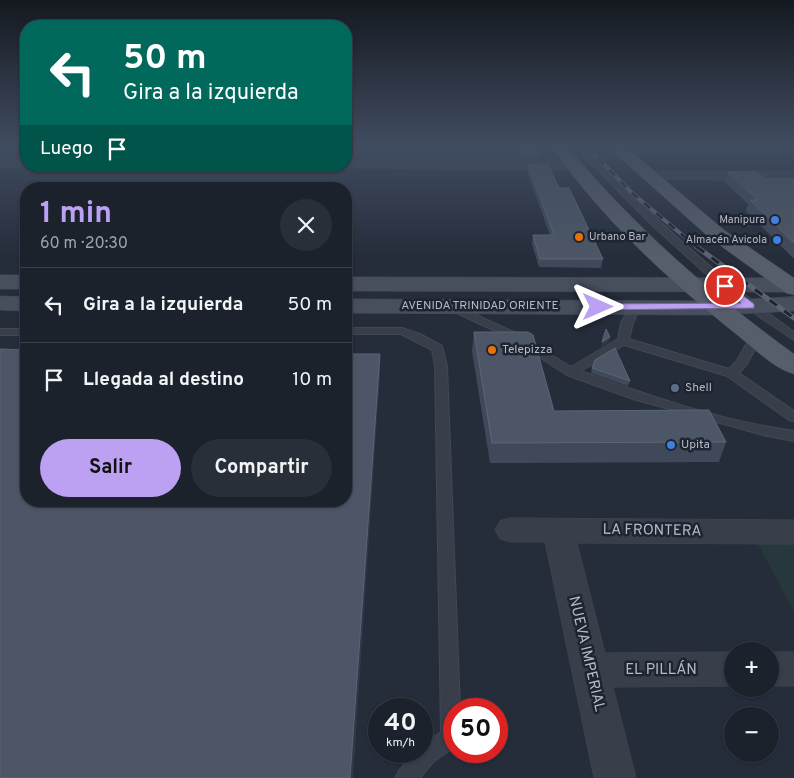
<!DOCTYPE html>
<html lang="es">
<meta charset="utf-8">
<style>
body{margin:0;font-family:Overpass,sans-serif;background:#292f38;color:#f1f3f6;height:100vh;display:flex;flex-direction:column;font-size:19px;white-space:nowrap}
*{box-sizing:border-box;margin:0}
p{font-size:16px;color:#a0a4a9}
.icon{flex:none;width:28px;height:28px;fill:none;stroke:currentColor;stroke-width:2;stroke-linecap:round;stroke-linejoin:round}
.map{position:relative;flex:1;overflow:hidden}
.drawer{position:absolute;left:20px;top:182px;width:332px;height:325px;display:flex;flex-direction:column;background:#1c222c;border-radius:20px;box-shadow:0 1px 4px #0004,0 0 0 1px #3a3f48}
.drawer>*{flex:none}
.guide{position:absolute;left:20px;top:20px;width:332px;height:152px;border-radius:20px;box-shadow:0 1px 4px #0004,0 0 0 1px #3a3f48;background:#00695c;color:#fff;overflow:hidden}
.fabs{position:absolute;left:724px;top:642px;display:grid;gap:10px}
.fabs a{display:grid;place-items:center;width:55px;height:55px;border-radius:50%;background:#1c222c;box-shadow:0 1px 4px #0004,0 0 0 1px #3a3f48;font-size:25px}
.speed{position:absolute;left:368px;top:698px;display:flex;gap:10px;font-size:25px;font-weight:700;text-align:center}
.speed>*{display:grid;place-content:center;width:65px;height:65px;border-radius:50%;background:#1c222c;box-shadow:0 1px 4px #0004,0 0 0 1px #3a3f48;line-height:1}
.speed small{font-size:12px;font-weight:400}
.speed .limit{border:8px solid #d22;background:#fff;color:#111}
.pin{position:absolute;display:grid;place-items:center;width:42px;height:42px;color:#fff;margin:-21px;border:2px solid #fff;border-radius:50%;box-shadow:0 1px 5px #0007}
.me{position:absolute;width:55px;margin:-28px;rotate:90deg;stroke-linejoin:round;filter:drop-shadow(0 0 4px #0008)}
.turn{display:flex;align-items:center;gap:18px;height:105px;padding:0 20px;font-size:22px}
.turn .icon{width:65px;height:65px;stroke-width:2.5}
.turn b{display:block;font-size:35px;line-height:42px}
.then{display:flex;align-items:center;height:48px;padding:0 20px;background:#0003;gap:10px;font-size:19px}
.round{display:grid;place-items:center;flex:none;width:52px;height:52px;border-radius:26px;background:#292f38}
.overview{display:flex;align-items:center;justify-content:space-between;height:85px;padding:0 20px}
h1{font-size:30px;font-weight:700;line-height:38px;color:#bca0f2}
.primary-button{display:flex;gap:10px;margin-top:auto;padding:10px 20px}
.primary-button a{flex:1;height:58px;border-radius:30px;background:#bca0f2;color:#111;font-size:20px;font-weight:700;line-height:58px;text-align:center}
.primary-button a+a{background:#292f38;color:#f1f3f6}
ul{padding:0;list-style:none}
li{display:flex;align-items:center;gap:15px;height:75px;padding:0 20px;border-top:1px solid #3a3f48}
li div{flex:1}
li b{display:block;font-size:19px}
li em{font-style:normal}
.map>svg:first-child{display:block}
.green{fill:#27383c}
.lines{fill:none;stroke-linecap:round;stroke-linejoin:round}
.service-casing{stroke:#414854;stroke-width:2}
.minor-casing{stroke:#414854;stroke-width:1}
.secondary-casing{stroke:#414854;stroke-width:1}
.primary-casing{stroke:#414854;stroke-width:1}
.service{fill:#383f4b;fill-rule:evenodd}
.minor{fill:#383f4b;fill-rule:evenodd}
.secondary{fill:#474e5e;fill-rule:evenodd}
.primary{fill:#565e6b;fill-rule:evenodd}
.rail-far1-casing{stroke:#5b6372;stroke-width:4}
.rail-casing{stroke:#5b6372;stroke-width:5}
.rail-far1{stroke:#1e2430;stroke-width:2.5;stroke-dasharray:8;stroke-linecap:butt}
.rail{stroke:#1e2430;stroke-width:3;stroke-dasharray:9;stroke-linecap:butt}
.wall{fill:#40495a}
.shaded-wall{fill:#303949}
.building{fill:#4c5666;stroke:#5c6575}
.route{fill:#bca0f2;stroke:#7a689d}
.shop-dot{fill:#3f7fe0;stroke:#1e2430;stroke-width:2}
.food-dot{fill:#e8710a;stroke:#1e2430;stroke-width:2}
.service-dot{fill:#5c6f8a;stroke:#1e2430;stroke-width:2}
.labels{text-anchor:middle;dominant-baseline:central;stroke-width:5;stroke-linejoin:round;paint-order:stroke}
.far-poi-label{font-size:11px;fill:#b4bac7;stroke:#1e2430;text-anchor:end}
.street-label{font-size:12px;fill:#b4bac7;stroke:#1e2430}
.poi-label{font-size:12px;fill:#b4bac7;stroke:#1e2430;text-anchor:start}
.near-street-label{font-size:15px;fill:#b4bac7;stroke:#1e2430}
</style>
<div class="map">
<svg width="794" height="778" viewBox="0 0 794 778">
<rect width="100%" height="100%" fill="#252d3b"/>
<path class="green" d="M794,543V612L758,544Z"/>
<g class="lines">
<defs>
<g id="service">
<path d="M575,147H583C649,214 717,277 794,332V340L761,318L705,273L652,225Z"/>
<path d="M452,304L516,333L571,367L618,339L621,323L631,305L635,304L640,307L633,323L629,339L729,369L736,362L751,336H759L761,338L747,364L739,373L794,411V421L789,420L727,376L624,345L581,371C649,396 722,421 794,431V441L767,436L633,399L567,375L508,337L448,309L447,307Z"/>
<path d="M346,328H402L420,334L442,346L447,366L460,709H454V747L433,762L420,778H395L399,771L416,751H421V746L441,732L435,366L432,350L401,334H346Z"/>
<rect x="0" y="329" width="26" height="6"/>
</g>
<g id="minor">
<path d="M0,159L26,160V166H32L26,168L0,167Z"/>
<path d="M346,160H574L582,165L574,170L341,168L339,166H346Z"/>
<path d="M649,171H794V181L644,179L641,176Z"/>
<path d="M511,518L794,520V544L577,543L605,653L732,652V686L613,687L636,778H594L545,542H511L500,539L495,530L500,521Z"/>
<rect x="770" y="652" width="24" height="34"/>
</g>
<g id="secondary">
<rect x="0" y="275" width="26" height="14"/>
<path d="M346,277L794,278V292L346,291Z"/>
<path d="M0,296L26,297V311L0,310Z"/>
<path d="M794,297V311L716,315L346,313V299L716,301Z"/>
</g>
<g id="primary">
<path d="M552,147H568C634,227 710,293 794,354V374C775,369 757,351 741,338C672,283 603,221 552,147Z"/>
<path d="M608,147H626L724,230L794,278V295L786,293L710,238Z"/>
</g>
</defs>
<use href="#service" class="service-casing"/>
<use href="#minor" class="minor-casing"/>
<use href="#secondary" class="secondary-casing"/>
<use href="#primary" class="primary-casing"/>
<use href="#service" class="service"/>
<use href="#minor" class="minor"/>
<use href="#secondary" class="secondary"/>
<use href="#primary" class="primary"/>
<defs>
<path id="rail-far1" d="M587,147L632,193L698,248"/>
<path id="rail" d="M697,247L794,318"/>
</defs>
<use href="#rail-far1" class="rail-far1-casing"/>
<use href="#rail" class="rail-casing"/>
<use href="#rail-far1" class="rail-far1"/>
<use href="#rail" class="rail"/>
</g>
<g class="wall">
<path d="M518,147H540L542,152L541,158H522Z"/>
<path d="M669,147H714V149L675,152Z"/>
<path d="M528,164L559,188L603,259L601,268L539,267L532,244L533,235H550L527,171Z"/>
<path d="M728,172L765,179H794V258H793L746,211L748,204L725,182Z"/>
<path d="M474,332L554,411L726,442L719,462L490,463L472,351Z"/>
<path d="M592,368L630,381L628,386L591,373Z"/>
</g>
<g class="shaded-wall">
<path d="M610,337L609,342L601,347L602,342Z"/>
<path d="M380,354V373L353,778H350Z"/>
</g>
<g class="building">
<path d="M521,147H540L542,152H523Z"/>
<path d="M528,164H548L559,188H569L603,259H540L533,235H554Z"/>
<path d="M728,172H757L765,179H794V243L750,200H758Z"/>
<path d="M606,329L610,337L602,342Z"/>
<path d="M474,332H528L533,335L554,411L709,410L726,442L492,443Z"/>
<path d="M615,348L630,381L592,368L595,360Z"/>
<path d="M0,349L26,350V501H346V354H380L350,778H0Z"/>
</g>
<linearGradient id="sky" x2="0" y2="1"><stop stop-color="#141920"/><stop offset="0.57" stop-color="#404c60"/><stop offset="1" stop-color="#404c60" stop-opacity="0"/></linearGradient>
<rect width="794" height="256" fill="url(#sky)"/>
<path class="route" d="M722,284H728L754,304V308L598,310L593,307L598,304L741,303L722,288Z"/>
<g class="shop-dot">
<circle cx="775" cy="220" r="5"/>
<circle cx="777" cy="240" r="5"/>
<circle cx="671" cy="445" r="5"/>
</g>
<g class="food-dot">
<circle cx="579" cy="237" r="5"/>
<circle cx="492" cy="350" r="5"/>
</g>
<circle class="service-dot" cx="675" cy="388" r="5"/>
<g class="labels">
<g class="far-poi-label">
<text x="765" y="220">Manipura</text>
<text x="589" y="237" text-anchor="start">Urbano Bar</text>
<text x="767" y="240">Almacén Avicola</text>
</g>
<g class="street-label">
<text x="480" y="306">AVENIDA TRINIDAD ORIENTE</text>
</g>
<g class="poi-label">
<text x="502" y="350">Telepizza</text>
<text x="685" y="388">Shell</text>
<text x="681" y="445">Upita</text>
</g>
<g class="near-street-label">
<text transform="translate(652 531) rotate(1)">LA FRONTERA</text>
<text transform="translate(586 654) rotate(77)">NUEVA IMPERIAL</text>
<text x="661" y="670">EL PILLÁN</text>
</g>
</g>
</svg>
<div class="fabs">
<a>+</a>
<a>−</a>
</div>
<div class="speed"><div>40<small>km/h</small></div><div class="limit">50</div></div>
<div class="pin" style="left:725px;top:286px;background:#d93025"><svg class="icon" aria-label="arrive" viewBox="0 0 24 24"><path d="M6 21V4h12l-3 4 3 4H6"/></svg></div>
<svg class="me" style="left:598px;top:307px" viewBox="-20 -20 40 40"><path d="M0-17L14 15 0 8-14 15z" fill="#bca0f2" stroke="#fff" stroke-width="4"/></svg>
<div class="guide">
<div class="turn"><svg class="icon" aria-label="left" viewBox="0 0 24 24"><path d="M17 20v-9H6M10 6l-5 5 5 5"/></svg><div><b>50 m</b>Gira a la izquierda</div></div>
<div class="then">Luego<svg class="icon" aria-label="arrive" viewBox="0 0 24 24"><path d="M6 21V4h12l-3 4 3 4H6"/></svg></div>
</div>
<section class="drawer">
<div class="overview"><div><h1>1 min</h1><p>60 m · 20:30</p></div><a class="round"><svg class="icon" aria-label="close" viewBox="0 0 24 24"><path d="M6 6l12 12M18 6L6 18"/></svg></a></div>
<ul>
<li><svg class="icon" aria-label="left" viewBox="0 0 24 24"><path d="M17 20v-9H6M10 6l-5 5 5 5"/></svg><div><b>Gira a la izquierda</b></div><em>50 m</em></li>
<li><svg class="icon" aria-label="arrive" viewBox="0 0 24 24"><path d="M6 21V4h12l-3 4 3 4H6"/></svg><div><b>Llegada al destino</b></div><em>10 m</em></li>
</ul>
<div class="primary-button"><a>Salir</a><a>Compartir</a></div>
</section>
</div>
